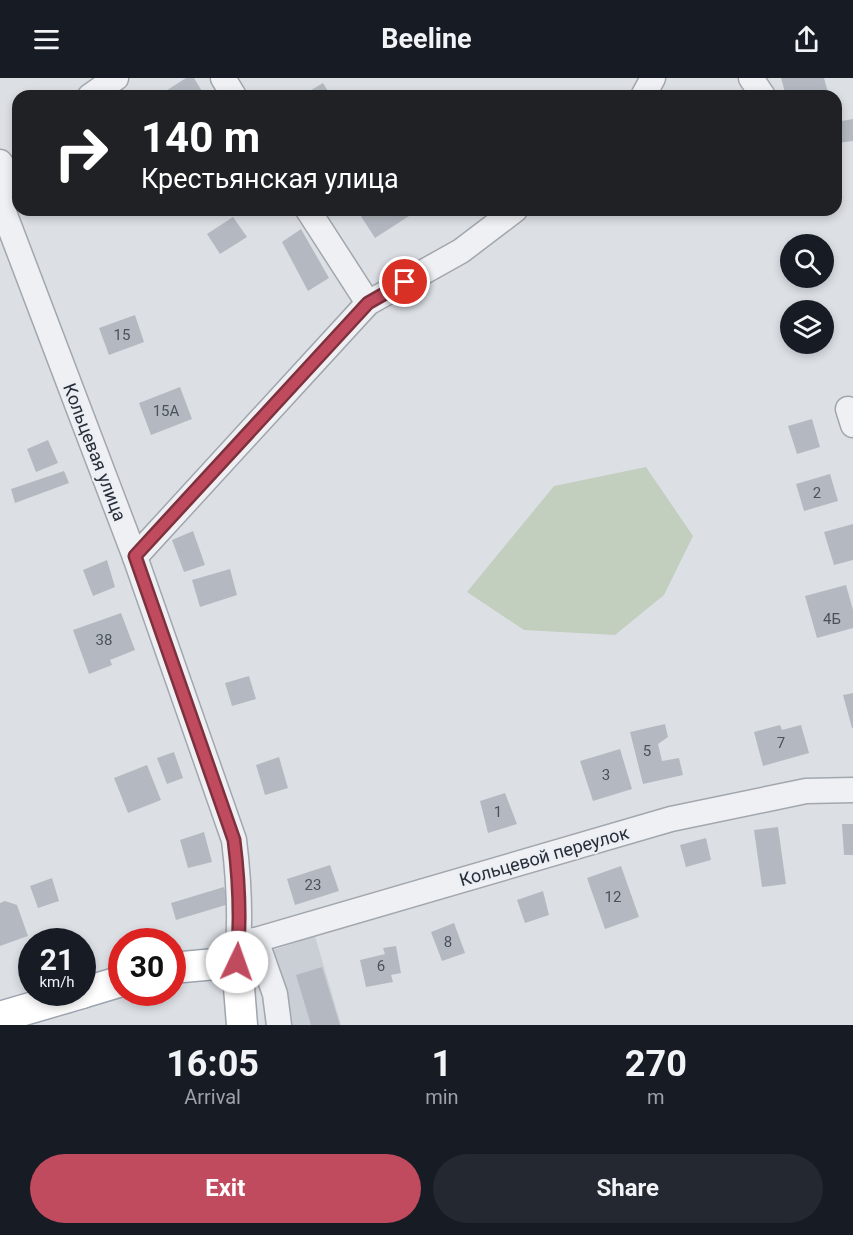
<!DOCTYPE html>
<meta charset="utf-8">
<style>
body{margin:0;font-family:Roboto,sans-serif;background:#242831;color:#f1f3f6;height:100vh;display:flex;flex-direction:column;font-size:22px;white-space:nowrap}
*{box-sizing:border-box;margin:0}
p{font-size:20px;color:#9ea1a6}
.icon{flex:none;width:33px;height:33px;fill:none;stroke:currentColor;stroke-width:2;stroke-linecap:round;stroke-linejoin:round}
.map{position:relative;height:947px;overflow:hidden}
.side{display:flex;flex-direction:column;background:#171b24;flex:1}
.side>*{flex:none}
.guide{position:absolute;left:12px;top:12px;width:830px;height:126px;border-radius:18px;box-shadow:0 3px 9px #0003;background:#202124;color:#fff;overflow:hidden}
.tools{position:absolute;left:780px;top:156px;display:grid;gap:12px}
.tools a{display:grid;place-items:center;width:54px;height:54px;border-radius:50%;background:#171b24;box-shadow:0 3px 9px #0003;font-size:30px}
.speed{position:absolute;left:18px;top:850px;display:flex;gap:12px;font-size:30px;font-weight:700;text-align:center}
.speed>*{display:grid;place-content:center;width:78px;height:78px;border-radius:50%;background:#171b24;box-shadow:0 3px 9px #0003;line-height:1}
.speed small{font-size:15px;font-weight:400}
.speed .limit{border:9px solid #d22;background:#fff;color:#111}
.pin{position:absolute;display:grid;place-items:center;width:51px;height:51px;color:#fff;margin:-26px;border:3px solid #fff;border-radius:50%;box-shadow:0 2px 6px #0007}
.me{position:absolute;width:66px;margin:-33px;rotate:3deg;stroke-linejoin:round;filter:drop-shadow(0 0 4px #0008)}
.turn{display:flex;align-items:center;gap:21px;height:126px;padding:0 30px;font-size:27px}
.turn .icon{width:78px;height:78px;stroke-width:2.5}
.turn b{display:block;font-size:42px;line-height:51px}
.eta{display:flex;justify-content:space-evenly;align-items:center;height:102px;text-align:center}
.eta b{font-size:36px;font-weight:700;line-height:42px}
.cta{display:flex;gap:12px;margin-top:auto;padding:12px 30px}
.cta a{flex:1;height:69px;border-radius:36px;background:#c04b5e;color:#fff;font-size:24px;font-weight:700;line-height:69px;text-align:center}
.cta a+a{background:#242831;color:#f1f3f6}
header{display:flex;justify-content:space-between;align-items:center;height:78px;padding:0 30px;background:#171b24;font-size:27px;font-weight:700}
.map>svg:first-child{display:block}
.built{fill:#cacfd5}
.green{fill:#c2cebe}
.building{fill:#b4b9c1}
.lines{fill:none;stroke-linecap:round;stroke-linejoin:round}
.minor-casing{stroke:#a2a7ae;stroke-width:27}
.major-casing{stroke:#9da4af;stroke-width:33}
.minor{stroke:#eef0f4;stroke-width:24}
.major{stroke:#fff;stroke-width:30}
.route-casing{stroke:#7d313d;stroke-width:15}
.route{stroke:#c04b5e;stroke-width:10}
.labels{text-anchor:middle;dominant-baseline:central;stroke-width:4.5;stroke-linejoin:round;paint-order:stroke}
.number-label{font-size:15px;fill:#4a515b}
.street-label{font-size:18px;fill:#272e39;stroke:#ebeef3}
</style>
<header><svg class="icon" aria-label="menu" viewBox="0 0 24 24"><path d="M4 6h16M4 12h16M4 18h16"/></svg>Beeline<svg class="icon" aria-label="share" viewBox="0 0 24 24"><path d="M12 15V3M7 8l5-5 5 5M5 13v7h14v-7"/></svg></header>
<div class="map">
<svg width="853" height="947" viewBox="0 0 853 947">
<rect width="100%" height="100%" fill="#dce0e5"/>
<path class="built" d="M315,858L341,947H265L262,876Z"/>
<path class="green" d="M646,389L693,458L664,517L615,557L524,552L467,514L554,408Z"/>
<g class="building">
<path d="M186,0H194L205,18H158Z"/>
<path d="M781,0H824L829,18H786Z"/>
<path d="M323,5L331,18H301Z"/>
<path d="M853,41V63L836,65V44Z"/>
<path d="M357,132H405L409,138L375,160Z"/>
<path d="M233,139L247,159L220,176L207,156Z"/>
<path d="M301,151L329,200L308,213L282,164Z"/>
<path d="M135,237L144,264L109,277L99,250Z"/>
<path d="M180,309L192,341L151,357L139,325Z"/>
<path d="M812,341L820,369L797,376L788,348Z"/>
<path d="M48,362L58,385L36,394L27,371Z"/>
<path d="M64,393L69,405L15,425L11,411Z"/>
<path d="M830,396L838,423L804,433L796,406Z"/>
<path d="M853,446V482L834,487L824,454Z"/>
<path d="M193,453L205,487L184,494L172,462Z"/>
<path d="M107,482L115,509L93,518L83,492Z"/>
<path d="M230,491L237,517L200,529L192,502Z"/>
<path d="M846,507L853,532V550L817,560L805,518Z"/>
<path d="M121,535L135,572L110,582L112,587L89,596L73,552Z"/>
<path d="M249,598L256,621L232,628L225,605Z"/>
<path d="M853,615V650H852L843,617Z"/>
<path d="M665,646L668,659L658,666L662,683L679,680L683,697L643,706L630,654Z"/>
<path d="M780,647L782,652L801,647L809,675L763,688L754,654Z"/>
<path d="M620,671L632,711L593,723L580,683Z"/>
<path d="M174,674L183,700L167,706L157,680Z"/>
<path d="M279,679L288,710L265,717L256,687Z"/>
<path d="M147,687L161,722L128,735L114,700Z"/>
<path d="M505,715L517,746L488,755L480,723Z"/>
<path d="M842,746H853V777H844Z"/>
<path d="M778,749L786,806L762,809L754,752Z"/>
<path d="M204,754L212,784L188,790L180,762Z"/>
<path d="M706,760L711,782L686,789L680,767Z"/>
<path d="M330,787L339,813L295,827L287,801Z"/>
<path d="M621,788L639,839L605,851L587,800Z"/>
<path d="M52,800L59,823L38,830L30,808Z"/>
<path d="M224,809L229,826L176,842L171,825Z"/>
<path d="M543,813L549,837L525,845L517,822Z"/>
<path d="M5,823L17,827L28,858L0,868V825Z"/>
<path d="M454,845L465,875L442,883L431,854Z"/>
<path d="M396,868L401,895L391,897L393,904L366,909L360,882L385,876L383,870Z"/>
<path d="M322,889L340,947H311L296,897Z"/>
</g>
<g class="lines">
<defs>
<g id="minor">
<path d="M223,0L234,18"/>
<path d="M751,0L763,18"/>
<path d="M90,18L116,0"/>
<path d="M643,18L653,0"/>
<path d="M0,84L4,90L2,129L135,479L234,762C239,802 241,843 237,884"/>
<path d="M308,132L368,225"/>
<path d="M848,331L853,347"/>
<path d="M135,479L368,225L461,173L515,132"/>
<path d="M256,862L275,916L279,947"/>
<path d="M239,864L256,862L671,741L806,713L853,712"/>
</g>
<g id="major">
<path d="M172,890L237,884L242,947"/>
<path d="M82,915L122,903"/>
<path d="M0,939L82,915"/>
</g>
</defs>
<use href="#minor" class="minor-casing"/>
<use href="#major" class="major-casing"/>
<use href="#minor" class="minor"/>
<use href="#major" class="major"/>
</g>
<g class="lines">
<defs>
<path id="route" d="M237,884C241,843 239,802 234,762L135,478L368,225L405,204"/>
</defs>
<use href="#route" class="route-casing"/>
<use href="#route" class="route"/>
</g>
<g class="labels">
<g class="number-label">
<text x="122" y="257">15</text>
<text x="166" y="333">15А</text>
<text x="817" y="415">2</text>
<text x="832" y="541">4Б</text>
<text x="104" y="562">38</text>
<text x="781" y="665">7</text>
<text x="647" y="673">5</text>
<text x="606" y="697">3</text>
<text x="498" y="734">1</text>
<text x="313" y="807">23</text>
<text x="613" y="819">12</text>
<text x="448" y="864">8</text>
<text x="381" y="888">6</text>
</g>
<g class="street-label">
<text transform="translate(95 374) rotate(69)">Кольцевая улица</text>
<text transform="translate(544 778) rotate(-16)">Кольцевой переулок</text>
</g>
</g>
</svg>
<div class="tools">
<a><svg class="icon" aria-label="search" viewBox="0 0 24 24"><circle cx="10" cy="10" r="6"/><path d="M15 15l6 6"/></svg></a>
<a><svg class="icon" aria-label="layers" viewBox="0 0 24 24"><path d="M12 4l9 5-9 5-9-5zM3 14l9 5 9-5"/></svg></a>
</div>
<div class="speed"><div>21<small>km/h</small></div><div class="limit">30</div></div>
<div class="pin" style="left:405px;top:204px;background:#d93025"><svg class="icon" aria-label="arrive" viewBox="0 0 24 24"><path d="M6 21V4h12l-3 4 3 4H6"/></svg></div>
<svg class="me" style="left:237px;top:884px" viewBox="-20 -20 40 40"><circle r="19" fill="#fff"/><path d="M0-13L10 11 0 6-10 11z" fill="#c04b5e"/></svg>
<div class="guide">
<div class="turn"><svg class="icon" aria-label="right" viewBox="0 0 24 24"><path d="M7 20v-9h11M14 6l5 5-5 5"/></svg><div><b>140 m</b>Крестьянская улица</div></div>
</div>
</div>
<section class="side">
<div class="eta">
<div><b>16:05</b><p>Arrival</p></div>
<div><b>1</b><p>min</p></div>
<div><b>270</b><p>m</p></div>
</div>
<div class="cta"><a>Exit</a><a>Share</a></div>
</section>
